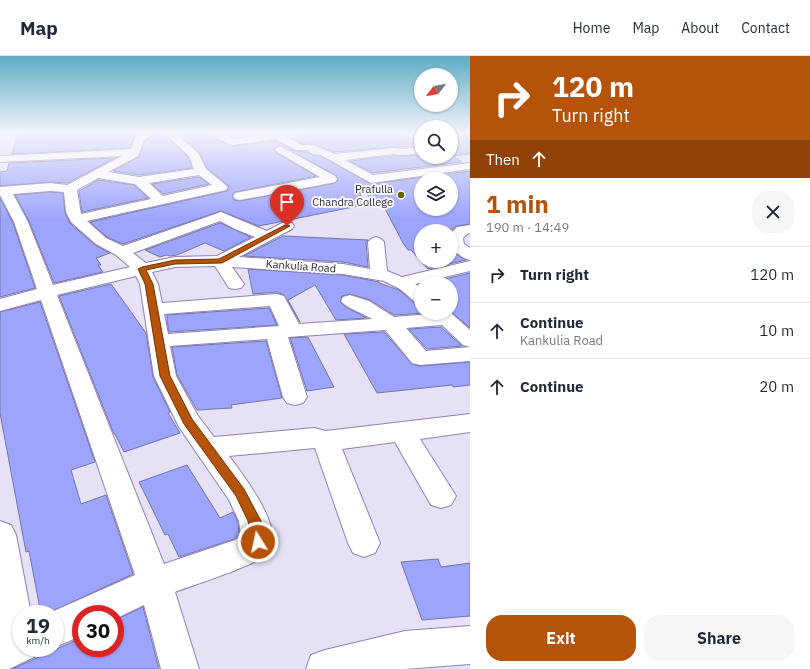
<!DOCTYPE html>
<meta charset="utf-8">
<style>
body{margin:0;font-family:"IBM Plex Sans",sans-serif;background:#f6f6f7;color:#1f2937;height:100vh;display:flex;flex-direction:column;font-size:15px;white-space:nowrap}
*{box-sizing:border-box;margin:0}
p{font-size:13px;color:#747a83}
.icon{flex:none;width:22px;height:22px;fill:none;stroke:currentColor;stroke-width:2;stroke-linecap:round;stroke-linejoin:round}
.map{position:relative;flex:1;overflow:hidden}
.sheet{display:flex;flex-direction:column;background:#fff;width:340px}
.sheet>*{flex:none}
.banner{background:#b45309;color:#fff;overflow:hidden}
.needle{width:26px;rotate:239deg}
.tools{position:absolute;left:414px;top:12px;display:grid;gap:8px}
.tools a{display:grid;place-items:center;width:44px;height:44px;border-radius:50%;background:#fff;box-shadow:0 1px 3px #0004;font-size:20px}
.speed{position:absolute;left:12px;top:549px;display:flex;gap:8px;font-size:20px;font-weight:700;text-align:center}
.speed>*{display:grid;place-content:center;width:52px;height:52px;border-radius:50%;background:#fff;box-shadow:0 1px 3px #0004;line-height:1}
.speed small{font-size:10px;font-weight:400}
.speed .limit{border:6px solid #d22;background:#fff;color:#111}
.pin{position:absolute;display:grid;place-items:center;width:34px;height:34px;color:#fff;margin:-41px -17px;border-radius:50% 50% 50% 0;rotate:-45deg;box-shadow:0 0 4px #0007}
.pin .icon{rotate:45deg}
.me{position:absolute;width:44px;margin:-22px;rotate:350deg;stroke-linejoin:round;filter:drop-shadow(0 0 3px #0008)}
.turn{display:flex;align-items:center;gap:14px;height:84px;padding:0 16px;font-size:18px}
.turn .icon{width:52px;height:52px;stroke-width:2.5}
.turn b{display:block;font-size:28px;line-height:34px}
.then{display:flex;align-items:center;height:38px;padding:0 16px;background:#0003;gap:8px;font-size:15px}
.round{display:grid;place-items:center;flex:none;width:42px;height:42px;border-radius:16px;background:#f6f6f7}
.summary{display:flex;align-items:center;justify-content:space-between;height:68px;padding:0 16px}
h1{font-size:24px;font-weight:700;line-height:30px;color:#b45309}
.action{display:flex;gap:8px;margin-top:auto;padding:8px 16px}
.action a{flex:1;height:46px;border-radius:16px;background:#b45309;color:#fff;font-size:16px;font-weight:700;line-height:46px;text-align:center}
.action a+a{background:#f6f6f7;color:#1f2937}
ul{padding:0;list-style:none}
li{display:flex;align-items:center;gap:12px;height:56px;padding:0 16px;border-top:1px solid #e0e1e3}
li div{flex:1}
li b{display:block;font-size:15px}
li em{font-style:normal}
header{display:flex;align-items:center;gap:24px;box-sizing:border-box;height:56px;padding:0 20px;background:#fff;border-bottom:1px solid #e0e1e3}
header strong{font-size:19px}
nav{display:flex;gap:22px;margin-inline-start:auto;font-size:14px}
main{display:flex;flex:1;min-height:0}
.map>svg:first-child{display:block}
.building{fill:#9ca4fe;stroke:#7076a5;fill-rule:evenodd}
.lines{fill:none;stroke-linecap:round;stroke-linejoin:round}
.minor-casing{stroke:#9081b2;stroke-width:2}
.minor{fill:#fff;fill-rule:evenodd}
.route{fill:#b45309;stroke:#753606}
.poi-dot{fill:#59660b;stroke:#fff;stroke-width:1.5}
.labels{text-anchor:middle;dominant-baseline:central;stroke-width:3.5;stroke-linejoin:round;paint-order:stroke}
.far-poi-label{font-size:11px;fill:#2a2337;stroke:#fff;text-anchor:end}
.far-street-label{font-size:11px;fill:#2a2337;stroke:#fff}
</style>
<header>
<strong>Map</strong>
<nav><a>Home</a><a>Map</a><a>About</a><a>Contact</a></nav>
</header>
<main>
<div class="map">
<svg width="470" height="613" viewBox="0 0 470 613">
<rect width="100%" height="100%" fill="#e7e1f7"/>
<g class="building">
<path d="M18,77H138L135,79L130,92L12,98Z"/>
<path d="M156,77H163L188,101L192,112L139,119L113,115L139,101L145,85Z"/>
<path d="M178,77H204L232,90L276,85L295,95L307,96L313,99L321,100L371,128L470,115V168L457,170L453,173L446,175H421V205H451V195L466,204L428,213L411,194H408L403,187L381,145L373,146L358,126L363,149L259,170L221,155L123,188L107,181L90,166L227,135L229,130L207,112L199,96ZM279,89L336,119L338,124L335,127L331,128L240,145L234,144L232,139L235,136L316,120L275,96L274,93ZM421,123H451V153H421Z"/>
<path d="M298,77H401L421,87V90L405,91H393L335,96L314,88H302L292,82L296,81Z"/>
<path d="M451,77L460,82L465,79V77H470V98L453,100L462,106L373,117L350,105L393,100H405L421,99V101H451Z"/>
<path d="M115,102L67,127L50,126L0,130V116L7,115L9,107Z"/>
<path d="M199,121L209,128L163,138L152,128Z"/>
<path d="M98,124L134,129L148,142L82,156L79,135Z"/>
<path d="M50,136L63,137L65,156L70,167L95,189L110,197L96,202L101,209H98L103,216L54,227L29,165L15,139Z"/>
<path d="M0,142L13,167L35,232L0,241Z"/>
<path d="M220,167L251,181L224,195L205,187L177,199L170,200L166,199L160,201L145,194Z"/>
<path d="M283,180L368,184L366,186L368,211L343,206L244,200Z"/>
<path d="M248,213L343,219L379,226V227L399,234L413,246L421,248V257H425L394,259L370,244L350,238L342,240L340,246L346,251L367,262L336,264L315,229L288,244L300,266L284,239L277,236L253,238Z"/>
<path d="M470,217V272L451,256V227H428Z"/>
<path d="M111,228L146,277L153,321L170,356L168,357L180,377L124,396L115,378H114L59,240Z"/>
<path d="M40,246L95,406L71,414L81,448L106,439L133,518L46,558H41L29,495L26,496L0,357V256Z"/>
<path d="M269,252L277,269L169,276L167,264V259Z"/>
<path d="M441,271L462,290L427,293L409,273Z"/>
<path d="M384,276L412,308L420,310L470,306V329L453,331L452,329L377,337L344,278Z"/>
<path d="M308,281L334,331L307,335L290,282Z"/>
<path d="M266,285L282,342L231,349L232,352L197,354L177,319L172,291Z"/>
<path d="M187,409L220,462L233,456L238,465L239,479L234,483L179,501L168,478L165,479L139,426Z"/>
<path d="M438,503L441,511L470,507V560L422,564L401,506Z"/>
<path d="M143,551L159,613H12L81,582V592H115V564Z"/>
</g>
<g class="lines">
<defs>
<g id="minor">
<path d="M142,77H155L144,84L138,100L108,116L139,121L194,113L189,100L164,77H175L198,97L206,113L228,131L226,134L222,135L87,165L106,182L123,190L221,156L267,175L282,167L287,166L292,167L294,170L292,173L239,201L343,208L370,213L368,186L371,183L376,181L381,183L384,186L387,215L402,221L470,205V215L415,228L421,232V247L414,245L400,233L384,225L343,218L232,211L244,228L241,232L235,233L229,232L215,210L175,211L152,216L158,228L162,247L277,238L284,240L299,268L372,263C363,257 346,252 341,245L343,241L350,239L369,245L394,261L431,258L430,257H451L470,274V291L463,289L442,269L406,272L426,295L470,291V305L420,309L412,307L385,274L288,281L307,341L303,347L295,349L287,347L283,341L267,283L170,290L176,320L198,360L214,381L314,372L326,375L470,358V376L420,383L456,440L451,449L441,452L431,449L395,386L342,393L380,487L375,497L364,501L353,497L348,487L315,392L229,400C243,419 284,471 270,495C262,508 193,529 175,536L199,613H161L144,549L115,563V558H81V580L55,591V558H47L135,519L41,244L0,255V243L37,233L14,166L0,139V131L50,127L67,129L122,100L0,106V100L131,93L136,80ZM199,119L212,129L163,140L149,127ZM98,122L135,128L151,143L81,158L77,134ZM50,135L64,136L66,156L71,166L96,188L116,199L130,211L53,229L28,166L13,138ZM220,165L235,173L255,181L217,200L175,201L146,207L133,197ZM136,220L140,228L154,320L179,371L229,444L239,465L241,480L235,484L164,508L57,239ZM270,250L279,270L168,278L164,258Z"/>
<path d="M205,77H222L233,83L276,77H297L296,80L288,82L302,89H313L335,98L393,92L405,93L421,91V97L405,99L393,98L345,104L373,119L470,107V113L371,127L321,99L313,98L307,94H296L276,83L232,89Z"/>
<path d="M402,77H416L421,79V86Z"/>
<path d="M453,77H463L464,78L459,81Z"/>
<path d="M280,90L335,120L337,123L335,126L331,127L240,144L235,143L233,140L235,137L320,121L276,95L275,93Z"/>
<path d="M470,169V177L467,178L463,182L464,188L470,192V204L464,202L451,193V177L457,171Z"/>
<path d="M0,465L11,469L16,479L31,558H21V592H38L34,601L9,613H0Z"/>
<path d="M470,570V608L404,613H306L311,599L325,594L405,575Z"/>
</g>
</defs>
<use href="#minor" class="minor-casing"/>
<use href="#minor" class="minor"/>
</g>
<linearGradient id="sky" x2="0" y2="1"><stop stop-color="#5dacc3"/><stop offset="0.47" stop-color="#f4f2fb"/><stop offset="1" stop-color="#f4f2fb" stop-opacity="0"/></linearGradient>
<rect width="470" height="163" fill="url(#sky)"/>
<path class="route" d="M285,169L290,170L222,207L175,208L146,214L153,228L170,320L192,363L244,433L261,465L265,486L263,490L258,492L253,490L248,465L236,440L184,368L160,320L145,228L138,213L142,211L175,204L219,203Z"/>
<circle class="poi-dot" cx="401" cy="139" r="4"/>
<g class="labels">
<g class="far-poi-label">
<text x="393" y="133">Prafulla<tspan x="393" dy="13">Chandra College</tspan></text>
</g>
<g class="far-street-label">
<text transform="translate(301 210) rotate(4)">Kankulia Road</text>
</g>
</g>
</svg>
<div class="tools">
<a><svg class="needle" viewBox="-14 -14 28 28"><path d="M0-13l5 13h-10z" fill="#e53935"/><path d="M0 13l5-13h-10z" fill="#747a83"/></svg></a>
<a><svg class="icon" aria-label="search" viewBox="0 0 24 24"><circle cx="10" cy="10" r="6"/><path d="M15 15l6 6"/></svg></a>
<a><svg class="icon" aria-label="layers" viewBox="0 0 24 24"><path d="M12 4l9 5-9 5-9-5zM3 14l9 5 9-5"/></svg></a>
<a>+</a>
<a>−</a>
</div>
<div class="speed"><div>19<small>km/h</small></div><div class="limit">30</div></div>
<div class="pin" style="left:287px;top:170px;background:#d93025"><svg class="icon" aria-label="arrive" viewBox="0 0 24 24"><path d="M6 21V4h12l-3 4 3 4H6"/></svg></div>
<svg class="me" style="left:258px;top:486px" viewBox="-20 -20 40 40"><circle r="17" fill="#b45309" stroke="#fff" stroke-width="3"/><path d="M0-11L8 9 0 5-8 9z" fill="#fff"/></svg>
</div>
<section class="sheet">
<div class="banner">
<div class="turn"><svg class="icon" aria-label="right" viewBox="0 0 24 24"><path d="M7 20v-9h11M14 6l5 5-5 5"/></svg><div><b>120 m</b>Turn right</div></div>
<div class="then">Then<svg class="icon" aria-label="ahead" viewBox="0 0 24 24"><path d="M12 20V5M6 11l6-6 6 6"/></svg></div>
</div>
<div class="summary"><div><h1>1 min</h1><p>190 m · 14:49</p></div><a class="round"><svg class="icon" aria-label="close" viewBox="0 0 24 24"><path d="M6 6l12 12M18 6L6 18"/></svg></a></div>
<ul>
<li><svg class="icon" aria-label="right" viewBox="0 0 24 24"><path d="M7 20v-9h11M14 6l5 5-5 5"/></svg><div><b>Turn right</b></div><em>120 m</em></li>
<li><svg class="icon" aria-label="ahead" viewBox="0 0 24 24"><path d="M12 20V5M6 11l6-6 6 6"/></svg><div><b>Continue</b><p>Kankulia Road</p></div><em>10 m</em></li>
<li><svg class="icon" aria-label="ahead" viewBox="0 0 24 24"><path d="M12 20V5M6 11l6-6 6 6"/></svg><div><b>Continue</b></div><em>20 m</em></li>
</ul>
<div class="action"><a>Exit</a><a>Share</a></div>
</section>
</main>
